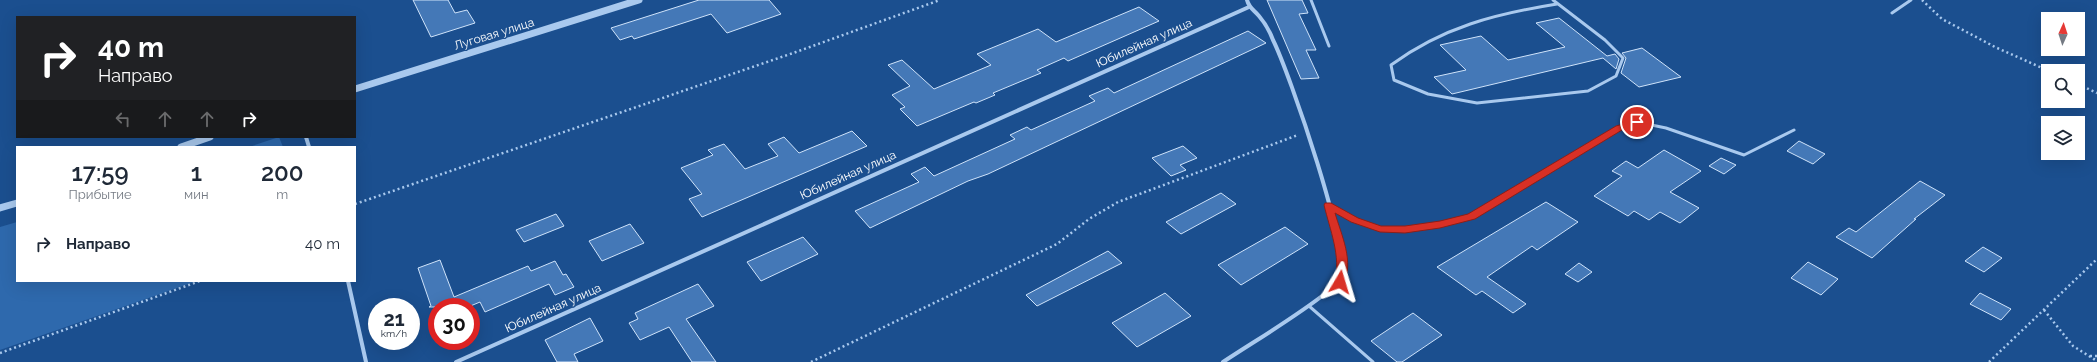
<!DOCTYPE html>
<html lang="ru">
<meta charset="utf-8">
<style>
body{margin:0;font-family:Raleway,sans-serif;background:#f6f6f7;color:#1f2937;height:100vh;display:flex;flex-direction:column;font-size:15px;white-space:nowrap}
*{box-sizing:border-box;margin:0}
p{font-size:13px;color:#747a83}
.icon{flex:none;width:22px;height:22px;fill:none;stroke:currentColor;stroke-width:2;stroke-linecap:round;stroke-linejoin:round}
.map{position:relative;flex:1;overflow:hidden}
.drawer{position:absolute;left:16px;top:146px;width:340px;height:136px;display:flex;flex-direction:column;background:#fff;border-radius:0px;box-shadow:0 4px 16px #0002}
.drawer>*{flex:none}
.banner{position:absolute;left:16px;top:16px;width:340px;height:122px;border-radius:0px;box-shadow:0 4px 16px #0002;background:#202124;color:#fff;overflow:hidden}
.needle{width:26px;rotate:3deg}
.fabs{position:absolute;left:2041px;top:12px;display:grid;gap:8px}
.fabs a{display:grid;place-items:center;width:44px;height:44px;border-radius:0px;background:#fff;box-shadow:0 4px 16px #0002;font-size:20px}
.speed{position:absolute;left:368px;top:298px;display:flex;gap:8px;font-size:20px;font-weight:700;text-align:center}
.speed>*{display:grid;place-content:center;width:52px;height:52px;border-radius:50%;background:#fff;box-shadow:0 4px 16px #0002;line-height:1}
.speed small{font-size:10px;font-weight:400}
.speed .limit{border:6px solid #d22;background:#fff;color:#111}
.pin{position:absolute;display:grid;place-items:center;width:34px;height:34px;color:#fff;margin:-17px;border:2px solid #fff;border-radius:50%;box-shadow:0 1px 4px #0007}
.me{position:absolute;width:44px;margin:-22px;rotate:7deg;stroke-linejoin:round;filter:drop-shadow(0 0 3px #0008)}
.turn{display:flex;align-items:center;gap:14px;height:84px;padding:0 16px;font-size:18px}
.turn .icon{width:52px;height:52px;stroke-width:2.5}
.turn b{display:block;font-size:28px;line-height:34px}
.lanes{display:flex;align-items:center;height:38px;padding:0 16px;background:#0003;justify-content:center;gap:20px;direction:ltr}
.lanes .off{opacity:.35}
.eta{display:flex;justify-content:space-evenly;align-items:center;height:68px;text-align:center}
.eta b{font-size:24px;font-weight:600;line-height:28px}
ul{padding:0;list-style:none}
li{display:flex;align-items:center;gap:12px;height:60px;padding:0 16px}
li div{flex:1}
li b{display:block;font-size:15px}
li em{font-style:normal}
.map>svg:first-child{display:block}
.green{fill:#2e69ad}
.building{fill:#4478b7;stroke:#cfe3fa}
.lines{fill:none;stroke-linecap:round;stroke-linejoin:round}
.path{stroke:#a9c9ee;stroke-width:2.5;stroke-dasharray:2 3;stroke-linecap:butt}
.service{stroke:#a9c9ee;stroke-width:3}
.minor{stroke:#a9c9ee;stroke-width:4}
.tertiary{stroke:#a9c9ee;stroke-width:7}
.route{fill:#d93025;stroke:#8d1f18}
.labels{text-anchor:middle;dominant-baseline:central;stroke-width:3;stroke-linejoin:round;paint-order:stroke}
.street-label{font-size:12px;fill:#fff;stroke:#1b4f8f}
</style>
<div class="map">
<svg width="2097" height="362" viewBox="0 0 2097 362">
<rect width="100%" height="100%" fill="#1b4f8f"/>
<g class="green">
<path d="M279,137L283,147H249Z"/>
<path d="M17,222V281H197L0,350V227Z"/>
</g>
<g class="building">
<path d="M413,0H448L455,13L467,10L475,23L431,37Z"/>
<path d="M699,0H769L781,14L727,33L711,14L634,39L632,36L620,40L611,28Z"/>
<path d="M1267,0H1302L1308,13L1299,14L1316,50H1306L1319,78L1301,79Z"/>
<path d="M1139,7L1159,21L1068,61L1064,58L1037,70L1041,73L993,93L995,95L976,103L974,102L917,126L900,109L905,107L892,95L910,86L888,65L902,60L934,89L991,65L977,54L1038,29L1056,42Z"/>
<path d="M1559,18L1607,56L1615,54L1619,59L1616,69L1603,58L1452,94L1434,77L1466,70L1440,45L1481,36L1508,60L1565,47L1536,23Z"/>
<path d="M1248,31L1266,43L988,174L968,181L870,228L855,211L919,182L911,174L925,167L934,176L1015,139L1010,135L1027,127L1031,130L1095,101L1089,96L1108,88L1114,93Z"/>
<path d="M1642,48L1681,77L1639,87L1621,73L1626,58L1622,53Z"/>
<path d="M852,131L867,146L702,217L689,199L702,194L681,168L713,155L708,150L724,144L745,169L778,156L768,144L784,137L799,153Z"/>
<path d="M1799,141L1825,154L1813,164L1787,151Z"/>
<path d="M1183,146L1197,158L1180,165L1186,170L1171,176L1152,158Z"/>
<path d="M1664,150L1701,171L1670,192L1699,208L1680,223L1660,212L1649,220L1634,211L1628,216L1594,196L1622,176L1612,171L1626,161L1638,168Z"/>
<path d="M1721,158L1736,165L1724,174L1709,166Z"/>
<path d="M1920,181L1945,195L1914,219H1916L1872,258L1836,237L1849,228L1856,232Z"/>
<path d="M1221,193L1236,204L1181,234L1166,222Z"/>
<path d="M1546,202L1578,222L1537,250L1532,246L1487,277L1526,304L1513,313L1482,291L1476,295L1437,267Z"/>
<path d="M556,214L564,226L524,242L516,230Z"/>
<path d="M630,224L644,243L602,261L589,241Z"/>
<path d="M1285,227L1308,244L1241,285L1218,265Z"/>
<path d="M803,237L818,254L761,281L747,262Z"/>
<path d="M1983,247L2002,258L1984,272L1965,261Z"/>
<path d="M1108,251L1122,263L1037,306L1026,295Z"/>
<path d="M440,260L454,297L528,266L531,271L555,261L563,275L566,274L574,287L555,295L549,284L485,312L480,302L468,307H429L431,306L418,268Z"/>
<path d="M1808,262L1838,279L1821,295L1791,278Z"/>
<path d="M1579,263L1592,272L1578,282L1565,274Z"/>
<path d="M698,284L714,306L686,319L716,362H692L669,327L640,340L629,323L638,319L635,313Z"/>
<path d="M1165,293L1191,316L1137,347L1112,323Z"/>
<path d="M1980,293L2011,309L2001,320L1970,304Z"/>
<path d="M1413,313L1442,335L1402,362H1397L1371,341Z"/>
<path d="M590,318L603,341L574,354L578,362H557L545,340Z"/>
</g>
<g class="lines">
<g class="path">
<path d="M1922,0L1942,19L1995,47L2049,71"/>
<path d="M2078,84L2097,93"/>
<path d="M355,204L796,52L940,0"/>
<path d="M2044,310L2073,346L2097,361"/>
<path d="M0,353L200,281"/>
<path d="M2090,356H2097"/>
<path d="M811,362L1057,244L1089,219L1118,202L1298,135"/>
<path d="M1989,362L2097,259"/>
</g>
<g class="service">
<path d="M1311,0L1329,46"/>
<path d="M1553,0L1605,40L1623,58L1616,76L1588,91L1477,103L1428,94L1394,80L1391,65C1443,27 1495,14 1557,4"/>
<path d="M1892,13L1911,0"/>
<path d="M1330,206L1355,220L1380,229L1405,230L1440,225L1471,217L1619,128L1637,122L1666,128L1744,155L1794,130"/>
<path d="M1309,306L1373,362"/>
</g>
<g class="minor">
<path d="M306,137L309,147"/>
<path d="M348,281L366,362"/>
<path d="M456,362L1249,7"/>
<path d="M1223,362C1258,339 1294,318 1326,293C1330,289 1338,285 1340,281C1353,256 1289,72 1273,40C1270,32 1265,23 1259,16C1254,10 1249,8 1247,0"/>
</g>
<g class="tertiary">
<path d="M355,89L639,0"/>
<path d="M181,147L210,137"/>
<path d="M0,208L17,203"/>
</g>
</g>
<path class="route" d="M1637,120L1641,122L1640,124L1622,130L1475,219L1440,228L1405,233L1380,232L1351,222L1335,213C1341,234 1355,263 1343,284L1340,285L1335,282C1341,256 1330,230 1324,205L1325,203H1331L1358,218L1381,226H1405L1440,221L1468,214L1616,126Z"/>
<g class="labels">
<g class="street-label">
<text transform="translate(494 34) rotate(-17)">Луговая улица</text>
<text transform="translate(1144 43) rotate(-24)">Юбилейная улица</text>
<text transform="translate(848 175) rotate(-24)">Юбилейная улица</text>
<text transform="translate(553 308) rotate(-24)">Юбилейная улица</text>
</g>
</g>
</svg>
<div class="fabs">
<a><svg class="needle" viewBox="-14 -14 28 28"><path d="M0-13l5 13h-10z" fill="#e53935"/><path d="M0 13l5-13h-10z" fill="#747a83"/></svg></a>
<a><svg class="icon" aria-label="search" viewBox="0 0 24 24"><circle cx="10" cy="10" r="6"/><path d="M15 15l6 6"/></svg></a>
<a><svg class="icon" aria-label="layers" viewBox="0 0 24 24"><path d="M12 4l9 5-9 5-9-5zM3 14l9 5 9-5"/></svg></a>
</div>
<div class="speed"><div>21<small>km/h</small></div><div class="limit">30</div></div>
<div class="pin" style="left:1637px;top:122px;background:#d93025"><svg class="icon" aria-label="arrive" viewBox="0 0 24 24"><path d="M6 21V4h12l-3 4 3 4H6"/></svg></div>
<svg class="me" style="left:1340px;top:282px" viewBox="-20 -20 40 40"><path d="M0-17L14 15 0 8-14 15z" fill="#d93025" stroke="#fff" stroke-width="4"/></svg>
<div class="banner">
<div class="turn"><svg class="icon" aria-label="right" viewBox="0 0 24 24"><path d="M7 20v-9h11M14 6l5 5-5 5"/></svg><div><b>40 m</b>Направо</div></div>
<div class="lanes"><svg class="icon off" aria-label="left" viewBox="0 0 24 24"><path d="M17 20v-9H6M10 6l-5 5 5 5"/></svg><svg class="icon off" aria-label="ahead" viewBox="0 0 24 24"><path d="M12 20V5M6 11l6-6 6 6"/></svg><svg class="icon off" aria-label="ahead" viewBox="0 0 24 24"><path d="M12 20V5M6 11l6-6 6 6"/></svg><svg class="icon" aria-label="right" viewBox="0 0 24 24"><path d="M7 20v-9h11M14 6l5 5-5 5"/></svg></div>
</div>
<section class="drawer">
<div class="eta">
<div><b>17:59</b><p>Прибытие</p></div>
<div><b>1</b><p>мин</p></div>
<div><b>200</b><p>m</p></div>
</div>
<ul>
<li><svg class="icon" aria-label="right" viewBox="0 0 24 24"><path d="M7 20v-9h11M14 6l5 5-5 5"/></svg><div><b>Направо</b></div><em>40 m</em></li>
</ul>
</section>
</div>
